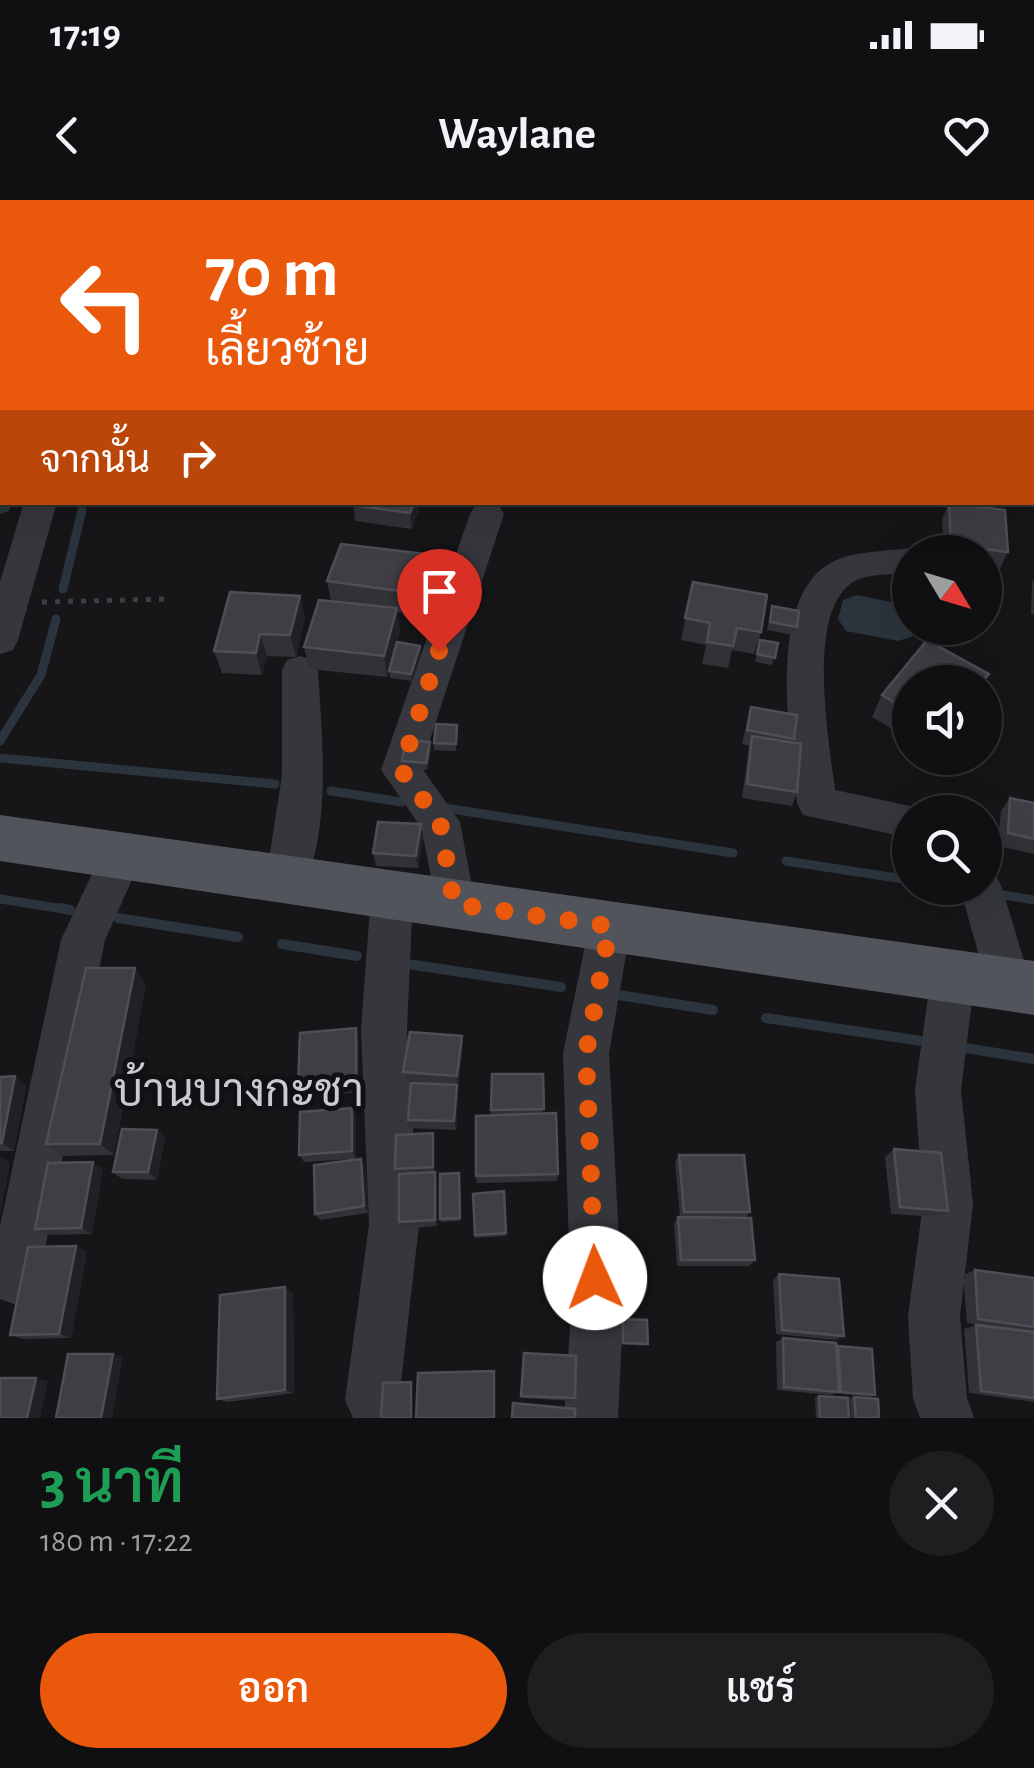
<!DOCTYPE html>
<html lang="th">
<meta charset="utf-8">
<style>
body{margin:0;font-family:"Alegreya Sans",Sarabun,sans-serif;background:#1e1e20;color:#f1f3f6;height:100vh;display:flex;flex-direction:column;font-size:38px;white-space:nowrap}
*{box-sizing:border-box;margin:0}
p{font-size:32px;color:#9c9d9f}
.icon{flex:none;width:55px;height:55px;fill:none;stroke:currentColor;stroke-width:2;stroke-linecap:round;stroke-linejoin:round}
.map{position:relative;height:1218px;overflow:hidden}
.sheet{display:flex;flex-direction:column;background:#101012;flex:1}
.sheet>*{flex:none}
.top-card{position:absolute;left:0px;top:0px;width:1035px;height:305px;box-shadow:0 10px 40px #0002,0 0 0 2px #303032;background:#ea580c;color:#fff;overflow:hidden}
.needle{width:65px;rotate:128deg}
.controls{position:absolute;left:892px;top:335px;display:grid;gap:20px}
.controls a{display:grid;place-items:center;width:110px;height:110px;border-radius:50%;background:#101012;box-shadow:0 10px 40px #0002,0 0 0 2px #303032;font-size:50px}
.pin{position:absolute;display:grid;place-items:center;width:85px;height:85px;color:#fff;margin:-102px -42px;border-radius:50% 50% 50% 0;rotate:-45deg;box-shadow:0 0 10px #0007}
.pin .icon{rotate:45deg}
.me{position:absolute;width:110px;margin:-55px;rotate:358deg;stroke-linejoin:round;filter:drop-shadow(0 0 8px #0008)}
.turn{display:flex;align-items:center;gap:35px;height:210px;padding:0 40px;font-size:45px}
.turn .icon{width:130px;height:130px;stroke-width:2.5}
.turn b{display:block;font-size:70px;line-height:85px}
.then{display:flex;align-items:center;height:95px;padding:0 40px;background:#0003;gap:20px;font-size:38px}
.round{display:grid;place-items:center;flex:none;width:105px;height:105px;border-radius:52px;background:#1e1e20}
.summary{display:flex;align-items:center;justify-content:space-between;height:170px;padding:0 40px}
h1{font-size:60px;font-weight:600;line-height:75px;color:#1e9e55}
.button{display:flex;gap:20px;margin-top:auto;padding:20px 40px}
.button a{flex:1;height:115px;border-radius:60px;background:#ea580c;color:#fff;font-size:40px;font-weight:600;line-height:115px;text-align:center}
.button a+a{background:#1e1e20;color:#f1f3f6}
.status{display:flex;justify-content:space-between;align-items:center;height:70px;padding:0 50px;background:#101012;direction:ltr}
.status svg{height:28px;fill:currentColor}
header{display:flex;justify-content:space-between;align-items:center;height:130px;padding:0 40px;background:#101012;font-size:45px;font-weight:600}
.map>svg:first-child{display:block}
.water{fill:#2b343c}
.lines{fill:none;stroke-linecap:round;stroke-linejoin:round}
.stream-far2{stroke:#2b343c;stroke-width:6}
.stream-far1{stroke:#2b343c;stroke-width:9}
.stream{stroke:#2b343c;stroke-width:10}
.canal{fill:#2b343c;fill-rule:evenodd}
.path{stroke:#3c3e44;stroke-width:5;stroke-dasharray:5 8;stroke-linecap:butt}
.minor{fill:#36373d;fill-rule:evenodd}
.major{fill:#52545c;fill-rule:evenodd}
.wall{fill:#323136}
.shaded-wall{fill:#212024}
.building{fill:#3e3e44;stroke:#4e4f56;stroke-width:2.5}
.route{stroke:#ea580c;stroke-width:18;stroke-dasharray:0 32.4}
.labels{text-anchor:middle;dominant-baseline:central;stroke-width:10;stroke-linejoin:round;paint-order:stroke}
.quarter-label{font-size:45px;fill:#c8cad4;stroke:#111013}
</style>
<div class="status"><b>17:19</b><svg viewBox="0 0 49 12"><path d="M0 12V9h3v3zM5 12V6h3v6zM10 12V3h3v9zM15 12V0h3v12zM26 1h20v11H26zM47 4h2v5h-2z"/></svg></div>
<header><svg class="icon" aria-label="back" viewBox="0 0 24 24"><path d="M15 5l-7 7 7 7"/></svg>Waylane<svg class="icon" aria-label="heart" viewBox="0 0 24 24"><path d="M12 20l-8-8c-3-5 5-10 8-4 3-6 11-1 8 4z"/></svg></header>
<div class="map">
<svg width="1034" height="1218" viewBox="0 0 1034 1218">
<rect width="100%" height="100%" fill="#161518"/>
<path class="water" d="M857,395L910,406V428H916L911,437L898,441L846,431L838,419L843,400Z"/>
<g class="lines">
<path class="stream-far2" d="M81,313L84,302"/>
<g class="stream-far1">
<path d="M63,389L82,310"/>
<path d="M0,541L41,475L56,419"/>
<path d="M0,558L275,584"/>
<path d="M331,591L402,602"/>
<path d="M445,608L733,653"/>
<path d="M786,661L910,680"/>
<path d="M992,693L1034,700"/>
<path d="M0,699L70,710"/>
</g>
<g class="stream">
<path d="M60,708L70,710"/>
<path d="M118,718L238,737"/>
<path d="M282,744L357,756"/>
<path d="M401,763L561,787"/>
<path d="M612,794L713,810"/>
<path d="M766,818L922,841"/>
<path d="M965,848L1034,859"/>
</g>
<path class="canal" d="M0,290L2,302H13L9,311L0,314Z"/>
<path class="path" d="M42,402L169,399"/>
<g class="minor">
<path d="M0,0H12L13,2H2V13Z"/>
<path d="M2,229V258L0,259V230Z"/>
<path d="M24,302H57L18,440L13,450L0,454V382Z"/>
<path d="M488,302L499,306L504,314L421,567L460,622L475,703L469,716L454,722L439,716L421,627L381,570L470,314L475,306Z"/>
<path d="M910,348L923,352H910V372C891,376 865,372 849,385C807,419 829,541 835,590L924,609L926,612H910V638L803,615L797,603C790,543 767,404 827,365C851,350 883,352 910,348Z"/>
<path d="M300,456L313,460L318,470C322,539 332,627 302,692L287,697L272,692L266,679L282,575V470L287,460Z"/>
<path d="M122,637L137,642L143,655L105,740L39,1079L32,1097L14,1104L0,1099V1026L61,740L107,642Z"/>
<path d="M985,671L996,675L1002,688L1031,784L1025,799L1009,805L993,799L987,784L960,688H985Z"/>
<path d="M392,675L407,681L413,694L407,829L419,1025L399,1200L391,1218H353L345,1200L369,1025L361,829L371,694L377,681Z"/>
<path d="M610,707L625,712L631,726L609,853L623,1113L618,1218H564L571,1113L563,853L589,726L595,712Z"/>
<path d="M953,756L969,762L975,776L961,890L973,1004L960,1116L967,1198L974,1218H920L913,1198L908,1116L923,1004L915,890L931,776L937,762Z"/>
</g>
<path class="major" d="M0,615L1034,761V815L0,661Z"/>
</g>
<g class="wall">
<path d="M353,302H421L412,329L355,321Z"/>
<path d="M949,303L1008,352L1000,368L985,366V352H944L942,319Z"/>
<path d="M428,377L416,415L397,412L400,431L389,470L420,446L421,453L412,481L390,478L389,471L387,477L309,469L304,447L331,401L327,381Z"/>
<path d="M1034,379V415L1031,414L1032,382Z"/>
<path d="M693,382L761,432L754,454L732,450L728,468L702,464L706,445L681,440Z"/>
<path d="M300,396L305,418L296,457L267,456L262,475L222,473L214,451Z"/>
<path d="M772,406L797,427L794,435L767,430Z"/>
<path d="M760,440L778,443L772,465L755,462Z"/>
<path d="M910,482V539L872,517L882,495Z"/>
<path d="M751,507L794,539L793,543L797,592L792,606L742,598L749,546L742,544Z"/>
<path d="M457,525L456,551L434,550V543Z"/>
<path d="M431,549L427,570L403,568L402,561Z"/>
<path d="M1010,598L1034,603V654L998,646L1001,611Z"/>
<path d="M423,637L418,668L376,666L373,653Z"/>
<path d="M146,784L114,955L62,956L46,944Z"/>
<path d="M356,828L359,838V892L303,897L298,888Z"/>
<path d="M463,846L458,886H457L458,894L456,930L410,928L408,920L434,884L406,881L403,872Z"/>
<path d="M543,874V914L558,974L557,981L477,983L476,976L491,915V910Z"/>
<path d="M0,877L26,886L14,951H0Z"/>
<path d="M356,917V959L304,962L299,955Z"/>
<path d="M157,930L165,938L157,980L122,979L113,972Z"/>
<path d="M434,938V971L396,973L395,969Z"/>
<path d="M894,949L948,1011L938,1017L891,1014L885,957Z"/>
<path d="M679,955L750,1012L745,1018L755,1060L749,1066H677L674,1024L678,1017H680L675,962Z"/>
<path d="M361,959L365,967L368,1013L320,1020L315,1014Z"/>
<path d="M103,969L92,1034L46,1035L35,1029Z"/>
<path d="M459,973L460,1021L441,1022L440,1019Z"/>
<path d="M437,980V1026L402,1029L399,1022Z"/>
<path d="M504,991L506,1036L475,1038L473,994Z"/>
<path d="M76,1046L87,1052L71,1138L23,1139L10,1135Z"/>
<path d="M975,1070L1034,1078V1202L969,1193L964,1129L976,1125L1020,1131L967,1123L963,1075Z"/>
<path d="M779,1074L844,1136L835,1140L776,1134L773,1080Z"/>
<path d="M285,1087L293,1094L294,1193L228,1202L217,1199Z"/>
<path d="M623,1119L648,1144L646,1146L622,1144Z"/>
<path d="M783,1138L838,1146L875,1195L870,1197L837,1193L831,1195L777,1190L776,1142Z"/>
<path d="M524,1153L575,1198L573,1201L521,1198Z"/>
<path d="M819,1196L849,1218H816L815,1197Z"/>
<path d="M854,1197L879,1218H851L850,1198Z"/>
</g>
<g class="shaded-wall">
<path d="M414,302H421L412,329L410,313Z"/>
<path d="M426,354L428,377L416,415L414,393Z"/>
<path d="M300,396L305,418L296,457L290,435Z"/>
<path d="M397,408L400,431L387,477L384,456Z"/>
<path d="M260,434L267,456L262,475L256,453Z"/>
<path d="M420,446L421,453L412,481L411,474Z"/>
<path d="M421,624L423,637L418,668L416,656Z"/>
<path d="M135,768L146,784L114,955L100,944Z"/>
<path d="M356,828L359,838V892L356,883Z"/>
<path d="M462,836L463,846L458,886L457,876Z"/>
<path d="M15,876L26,886L14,951L2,943Z"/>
<path d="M457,885L458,894L456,930L454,921Z"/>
<path d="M352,908L356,917V959L352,951Z"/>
<path d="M157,930L165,938L157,980L148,972Z"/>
<path d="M0,956L10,963L0,1017Z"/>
<path d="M361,959L365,967L368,1013L364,1006Z"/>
<path d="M93,962L103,969L92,1034L81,1028Z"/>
<path d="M435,972L437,980V1026L435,1020Z"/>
<path d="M76,1046L87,1052L71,1138L59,1134Z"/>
<path d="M285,1087L293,1094L294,1193L285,1190Z"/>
<path d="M113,1154L123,1157L112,1218H101Z"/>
<path d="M36,1178L48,1181L40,1218H27Z"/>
</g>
<g class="building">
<path d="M353,302H414L410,313L352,305Z"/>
<path d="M949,303L1005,310L1008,352L951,345Z"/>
<path d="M341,344L426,354L414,393L327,381Z"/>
<path d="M693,382L767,395L761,432L737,428L733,446L707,442L710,423L685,418Z"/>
<path d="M230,392L300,396L290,435L260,434L256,453L214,451Z"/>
<path d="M319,400L397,408L384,456L304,447Z"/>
<path d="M772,406L799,411L797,427L770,422Z"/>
<path d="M760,440L778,443L775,458L757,454Z"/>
<path d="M927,440L989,474L982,482H910V512L882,495Z"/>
<path d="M397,442L420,446L411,474L389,471Z"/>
<path d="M751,507L797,515L794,539L747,530Z"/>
<path d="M436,524L457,525L456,544L434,543Z"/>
<path d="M752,536L801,544L797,592L747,584Z"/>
<path d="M406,540L430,542L426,563L402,561Z"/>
<path d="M1010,598L1034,603V639L1008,633Z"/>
<path d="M378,622L421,624L416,656L373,653Z"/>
<path d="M86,768H135L100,944H46Z"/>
<path d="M356,828V883L298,888L300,833Z"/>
<path d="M410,832L462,836L457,876L403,872Z"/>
<path d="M492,874H543L544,909L491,910Z"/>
<path d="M15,876L2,943H0V877Z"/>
<path d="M411,883L457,885L454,921L408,920Z"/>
<path d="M352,908V951L299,955L300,912Z"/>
<path d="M556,913L558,974L476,976V916Z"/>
<path d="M122,929L157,930L148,972H113Z"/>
<path d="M433,933V967L395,969L396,935Z"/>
<path d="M894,949L941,953L948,1011L900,1007Z"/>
<path d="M679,955H744L750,1012H684Z"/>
<path d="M361,959L364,1006L315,1014L314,965Z"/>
<path d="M93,962L81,1028L35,1029L48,963Z"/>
<path d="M435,972V1020L399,1022V974Z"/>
<path d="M459,973L460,1018L440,1019V974Z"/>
<path d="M504,991L506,1033L475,1035L473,994Z"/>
<path d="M678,1017L751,1018L755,1060H681Z"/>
<path d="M76,1046L59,1134L10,1135L28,1047Z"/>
<path d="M975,1070L1034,1078V1127L978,1119Z"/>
<path d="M779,1074L839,1079L844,1136L782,1130Z"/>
<path d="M285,1087V1190L217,1199L220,1095Z"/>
<path d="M623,1119L647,1120L648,1144L623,1143Z"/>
<path d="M976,1125L1034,1132V1198L981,1191Z"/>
<path d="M783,1138L836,1143L839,1192L784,1187Z"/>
<path d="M838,1146L872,1149L875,1195L841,1192Z"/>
<path d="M524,1153L576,1156L575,1198L521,1196Z"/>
<path d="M68,1154H113L101,1218H56Z"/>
<path d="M494,1171V1218H416L418,1173Z"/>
<path d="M0,1178H36L27,1218H0Z"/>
<path d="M411,1182V1218H381L383,1183Z"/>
<path d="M819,1196L848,1198L849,1218H820Z"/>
<path d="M854,1197L878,1199L879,1218H856Z"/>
<path d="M513,1203L575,1209V1218H512Z"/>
</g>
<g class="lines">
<path class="route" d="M439,451L401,570L440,622L454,704L610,726L586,853L595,1078"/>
</g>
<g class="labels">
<g class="quarter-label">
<text x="239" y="892">บ้านบางกะชา</text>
</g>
</g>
</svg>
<div class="controls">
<a><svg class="needle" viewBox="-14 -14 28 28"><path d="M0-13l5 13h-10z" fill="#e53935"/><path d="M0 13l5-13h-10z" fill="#9c9d9f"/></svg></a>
<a><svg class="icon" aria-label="sound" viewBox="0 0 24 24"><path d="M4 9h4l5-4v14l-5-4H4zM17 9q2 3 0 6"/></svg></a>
<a><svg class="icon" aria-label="search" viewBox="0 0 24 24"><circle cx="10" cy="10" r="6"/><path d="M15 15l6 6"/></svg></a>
</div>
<div class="pin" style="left:439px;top:451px;background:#d93025"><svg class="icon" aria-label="arrive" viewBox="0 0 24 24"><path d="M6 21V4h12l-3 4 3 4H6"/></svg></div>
<svg class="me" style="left:595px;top:1078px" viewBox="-20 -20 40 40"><circle r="19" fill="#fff"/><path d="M0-13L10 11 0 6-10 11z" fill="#ea580c"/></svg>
<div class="top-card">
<div class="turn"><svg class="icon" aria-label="left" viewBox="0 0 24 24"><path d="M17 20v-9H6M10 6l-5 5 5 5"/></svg><div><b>70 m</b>เลี้ยวซ้าย</div></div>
<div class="then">จากนั้น<svg class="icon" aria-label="right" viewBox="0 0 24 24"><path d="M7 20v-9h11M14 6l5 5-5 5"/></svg></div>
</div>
</div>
<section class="sheet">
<div class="summary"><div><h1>3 นาที</h1><p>180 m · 17:22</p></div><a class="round"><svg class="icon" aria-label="close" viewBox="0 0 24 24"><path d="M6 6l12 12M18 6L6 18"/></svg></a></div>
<div class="button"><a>ออก</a><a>แชร์</a></div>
</section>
